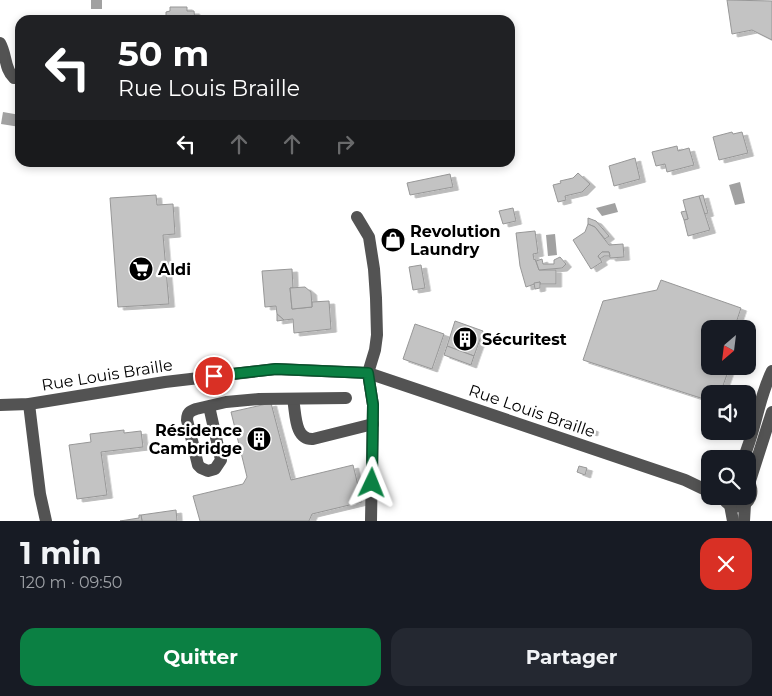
<!DOCTYPE html>
<html lang="fr">
<meta charset="utf-8">
<style>
body{margin:0;font-family:Montserrat,sans-serif;background:#242831;color:#f1f3f6;height:100vh;display:flex;flex-direction:column;font-size:19px;white-space:nowrap}
*{box-sizing:border-box;margin:0}
p{font-size:16px;color:#9ea1a6}
.icon{flex:none;width:28px;height:28px;fill:none;stroke:currentColor;stroke-width:2;stroke-linecap:round;stroke-linejoin:round}
.map{position:relative;height:521px;overflow:hidden}
.details{display:flex;flex-direction:column;background:#171b24;flex:1}
.details>*{flex:none}
.guide{position:absolute;left:15px;top:15px;width:500px;height:152px;border-radius:15px;box-shadow:0 2px 8px #0003;background:#202124;color:#fff;overflow:hidden}
.needle{width:32px;rotate:208deg}
.tools{position:absolute;left:701px;top:320px;display:grid;gap:10px}
.tools a{display:grid;place-items:center;width:55px;height:55px;border-radius:10px;background:#171b24;box-shadow:0 2px 8px #0003;font-size:25px}
.pin{position:absolute;display:grid;place-items:center;width:42px;height:42px;color:#fff;margin:-21px;border:2px solid #fff;border-radius:50%;box-shadow:0 1px 5px #0007}
.me{position:absolute;width:55px;margin:-28px;rotate:2deg;stroke-linejoin:round;filter:drop-shadow(0 0 4px #0008)}
.turn{display:flex;align-items:center;gap:18px;height:105px;padding:0 20px;font-size:22px}
.turn .icon{width:65px;height:65px;stroke-width:2.5}
.turn b{display:block;font-size:35px;line-height:42px}
.lanes{display:flex;align-items:center;height:48px;padding:0 20px;background:#0003;justify-content:center;gap:25px;direction:ltr}
.lanes .off{opacity:.35}
.round{display:grid;place-items:center;flex:none;width:52px;height:52px;border-radius:15px;background:#242831}
.head{display:flex;align-items:center;justify-content:space-between;height:85px;padding:0 20px}
h1{font-size:30px;font-weight:700;line-height:38px}
.action{display:flex;gap:10px;margin-top:auto;padding:10px 20px}
.action a{flex:1;height:58px;border-radius:15px;background:#0b8043;color:#fff;font-size:20px;font-weight:700;line-height:58px;text-align:center}
.action a+a{background:#242831;color:#f1f3f6}
.map>svg:first-child{display:block}
.water{fill:#a1a1a1}
.building{fill:#c3c3c3;stroke:#979797;filter:url(#shadow)}
.lines{fill:none;stroke-linecap:round;stroke-linejoin:round}
.minor{stroke:#535353;stroke-width:12}
.route-casing{stroke:#07532c;stroke-width:12}
.route{stroke:#0b8043;stroke-width:9}
.labels{text-anchor:middle;dominant-baseline:central;stroke-width:4.5;stroke-linejoin:round;paint-order:stroke}
.poi-label{font-size:16px;font-weight:bold;fill:#000;stroke:#fff;text-anchor:start}
.street-label{font-size:16px;fill:#000;stroke:#fff}
</style>
<div class="map">
<svg width="772" height="521" viewBox="0 0 772 521">
<defs>
<filter id="shadow"><feDropShadow dx="5.5" dy="3" stdDeviation="0" flood-color="#0004"/></filter>
</defs>
<rect width="100%" height="100%" fill="#fff"/>
<g class="water">
<rect x="91" y="0" width="11" height="9"/>
<path d="M3,112L20,115V127L1,124Z"/>
<path d="M740,182L745,203L735,205L729,185Z"/>
<path d="M615,203L618,212L602,216L596,208Z"/>
<path d="M555,234L557,255L548,256L546,235Z"/>
</g>
<g class="building">
<path d="M727,0L772,1V40L752,30L732,34Z"/>
<path d="M170,7H187V11H194L195,20H166V12L170,11Z"/>
<path d="M732,132L733,134L742,132L748,153L719,160L713,137Z"/>
<path d="M677,146L678,151L689,148L694,165L667,172L665,164L656,166L652,152Z"/>
<path d="M635,158L640,179L614,186L609,166Z"/>
<path d="M578,173L590,184L582,192L565,196L566,200L558,202L553,185L561,183L560,181L573,178Z"/>
<path d="M450,174L453,187L410,195L407,183Z"/>
<path d="M156,195L157,205L173,204L175,234L163,235L169,304L118,307L110,198Z"/>
<path d="M703,195L708,213L704,214L699,196Z"/>
<path d="M699,196L710,230L688,236L684,220L688,219L683,200Z"/>
<path d="M513,208L516,221L503,224L499,211Z"/>
<path d="M686,211L688,219L684,220L681,212Z"/>
<path d="M588,218L596,221L609,236L605,239L595,227L588,224Z"/>
<path d="M588,224L595,227L609,245L623,244L624,257L610,258L609,252H602L598,256L602,262L591,269L573,240L585,232Z"/>
<path d="M535,231L538,253L533,254L534,260L535,259L539,270H556V284H540V282L526,287L520,266L516,233Z"/>
<path d="M602,252H609L610,256H604L600,259L598,256Z"/>
<path d="M560,257L566,264L562,268L539,270L536,261L542,259L543,264H554V260Z"/>
<path d="M421,265L425,288L413,290L409,267Z"/>
<path d="M292,269L293,288H290L292,309L312,307V302L329,301L331,329L294,333L293,319L284,320L277,314L276,306L265,307L262,271Z"/>
<path d="M661,280L741,308L734,329H710V366H730L720,394H710V401L583,360L603,301L657,290Z"/>
<path d="M540,282V288L535,289L534,283Z"/>
<path d="M305,287L311,292L312,307L292,309L290,288Z"/>
<path d="M277,314L284,320L277,321Z"/>
<path d="M455,321L483,331L474,356L447,346Z"/>
<path d="M415,324L444,334L432,369L403,359Z"/>
<path d="M447,346L474,356L471,365L444,355Z"/>
<path d="M271,403L291,480L353,465L362,502L312,514L309,521H200L193,496L243,484L247,477L231,412Z"/>
<path d="M588,427L593,429L592,433L587,431Z"/>
<path d="M124,430V433L141,431L143,447L101,452L107,495L77,499L69,445L91,442L90,434Z"/>
<path d="M579,466L587,468L585,475L577,472Z"/>
<path d="M176,510L177,521H139H142L141,515Z"/>
<path d="M139,515H141L142,521H120L139,518Z"/>
</g>
<g class="lines">
<g class="minor">
<path d="M0,43C7,55 4,69 14,78H20"/>
<path d="M357,217L369,237L374,269L376,298L377,335L375,350L368,373L373,405L371,521"/>
<path d="M293,399C296,413 294,440 313,439L373,424"/>
<path d="M29,404L40,494L46,521"/>
<path d="M0,405L29,404L165,382L276,369L368,373L685,480L710,492"/>
<path d="M209,406L221,460L215,469L208,471L201,468L198,465L187,420C187,413 190,411 196,409L226,402L259,399L346,398"/>
<path d="M743,459C756,430 758,399 772,371"/>
<path d="M749,484L772,412"/>
<path d="M722,496C733,518 761,501 748,481"/>
<path d="M730,505L733,521"/>
<path d="M744,521L745,504"/>
</g>
</g>
<g class="lines">
<defs>
<path id="route" d="M214,376L276,369L368,373L373,405L372,483"/>
</defs>
<use href="#route" class="route-casing"/>
<use href="#route" class="route"/>
</g>
<defs>
<symbol id="shop-disc" viewBox="-11 -11 22 22"><circle r="9.5" fill="#000" stroke="#fff"/><path d="M-5-2.5h2.3a2.7 3.5 0 0 1 5.4 0H5L5.5 6h-11ZM-1.5-2.5h3a1.5 2.3 0 0 0-3 0Z" fill="#fff"/></symbol>
<symbol id="supermarket-disc" viewBox="-11 -11 22 22"><circle r="9.5" fill="#000" stroke="#fff"/><path d="M-6-5.5h2.5l.6 2H6L4.5 2H-2.5L-4.4-4H-6ZM-1.5 3.2a1.3 1.3 0 1 0 .1 0ZM3 3.2a1.3 1.3 0 1 0 .1 0Z" fill="#fff"/></symbol>
<symbol id="building-disc" viewBox="-11 -11 22 22"><circle r="9.5" fill="#000" stroke="#fff"/><path d="M-4-6H4V6H1V3H-1V6H-4ZM-2.5-4.3h1.7v1.8h-1.7ZM.8-4.3h1.7v1.8H.8ZM-2.5-1h1.7V.8h-1.7ZM.8-1h1.7V.8H.8Z" fill="#fff"/></symbol>
</defs>
<g fill-rule="evenodd">
<use href="#shop-disc" x="379" y="226" width="28" height="28"/>
<use href="#supermarket-disc" x="127" y="255" width="28" height="28"/>
<use href="#building-disc" x="451" y="325" width="28" height="28"/>
<use href="#building-disc" x="245" y="425" width="28" height="28"/>
</g>
<g class="labels">
<g class="poi-label">
<text x="410" y="231">Revolution<tspan x="410" dy="18">Laundry</tspan></text>
<text x="158" y="269">Aldi</text>
<text x="482" y="339">Sécuritest</text>
<text x="242" y="430" text-anchor="end">Résidence<tspan x="242" dy="18">Cambridge</tspan></text>
</g>
<g class="street-label">
<text transform="translate(107 375) rotate(-9)">Rue Louis Braille</text>
<text transform="translate(532 411) rotate(19)">Rue Louis Braille</text>
</g>
</g>
</svg>
<div class="tools">
<a><svg class="needle" viewBox="-14 -14 28 28"><path d="M0-13l5 13h-10z" fill="#e53935"/><path d="M0 13l5-13h-10z" fill="#9ea1a6"/></svg></a>
<a><svg class="icon" aria-label="sound" viewBox="0 0 24 24"><path d="M4 9h4l5-4v14l-5-4H4zM17 9q2 3 0 6"/></svg></a>
<a><svg class="icon" aria-label="search" viewBox="0 0 24 24"><circle cx="10" cy="10" r="6"/><path d="M15 15l6 6"/></svg></a>
</div>
<div class="pin" style="left:214px;top:376px;background:#d93025"><svg class="icon" aria-label="arrive" viewBox="0 0 24 24"><path d="M6 21V4h12l-3 4 3 4H6"/></svg></div>
<svg class="me" style="left:372px;top:483px" viewBox="-20 -20 40 40"><path d="M0-17L14 15 0 8-14 15z" fill="#0b8043" stroke="#fff" stroke-width="4"/></svg>
<div class="guide">
<div class="turn"><svg class="icon" aria-label="left" viewBox="0 0 24 24"><path d="M17 20v-9H6M10 6l-5 5 5 5"/></svg><div><b>50 m</b>Rue Louis Braille</div></div>
<div class="lanes"><svg class="icon" aria-label="left" viewBox="0 0 24 24"><path d="M17 20v-9H6M10 6l-5 5 5 5"/></svg><svg class="icon off" aria-label="ahead" viewBox="0 0 24 24"><path d="M12 20V5M6 11l6-6 6 6"/></svg><svg class="icon off" aria-label="ahead" viewBox="0 0 24 24"><path d="M12 20V5M6 11l6-6 6 6"/></svg><svg class="icon off" aria-label="right" viewBox="0 0 24 24"><path d="M7 20v-9h11M14 6l5 5-5 5"/></svg></div>
</div>
</div>
<section class="details">
<div class="head"><div><h1>1 min</h1><p>120 m · 09:50</p></div><a class="round" style="background:#d93025;color:#fff"><svg class="icon" aria-label="close" viewBox="0 0 24 24"><path d="M6 6l12 12M18 6L6 18"/></svg></a></div>
<div class="action"><a>Quitter</a><a>Partager</a></div>
</section>
